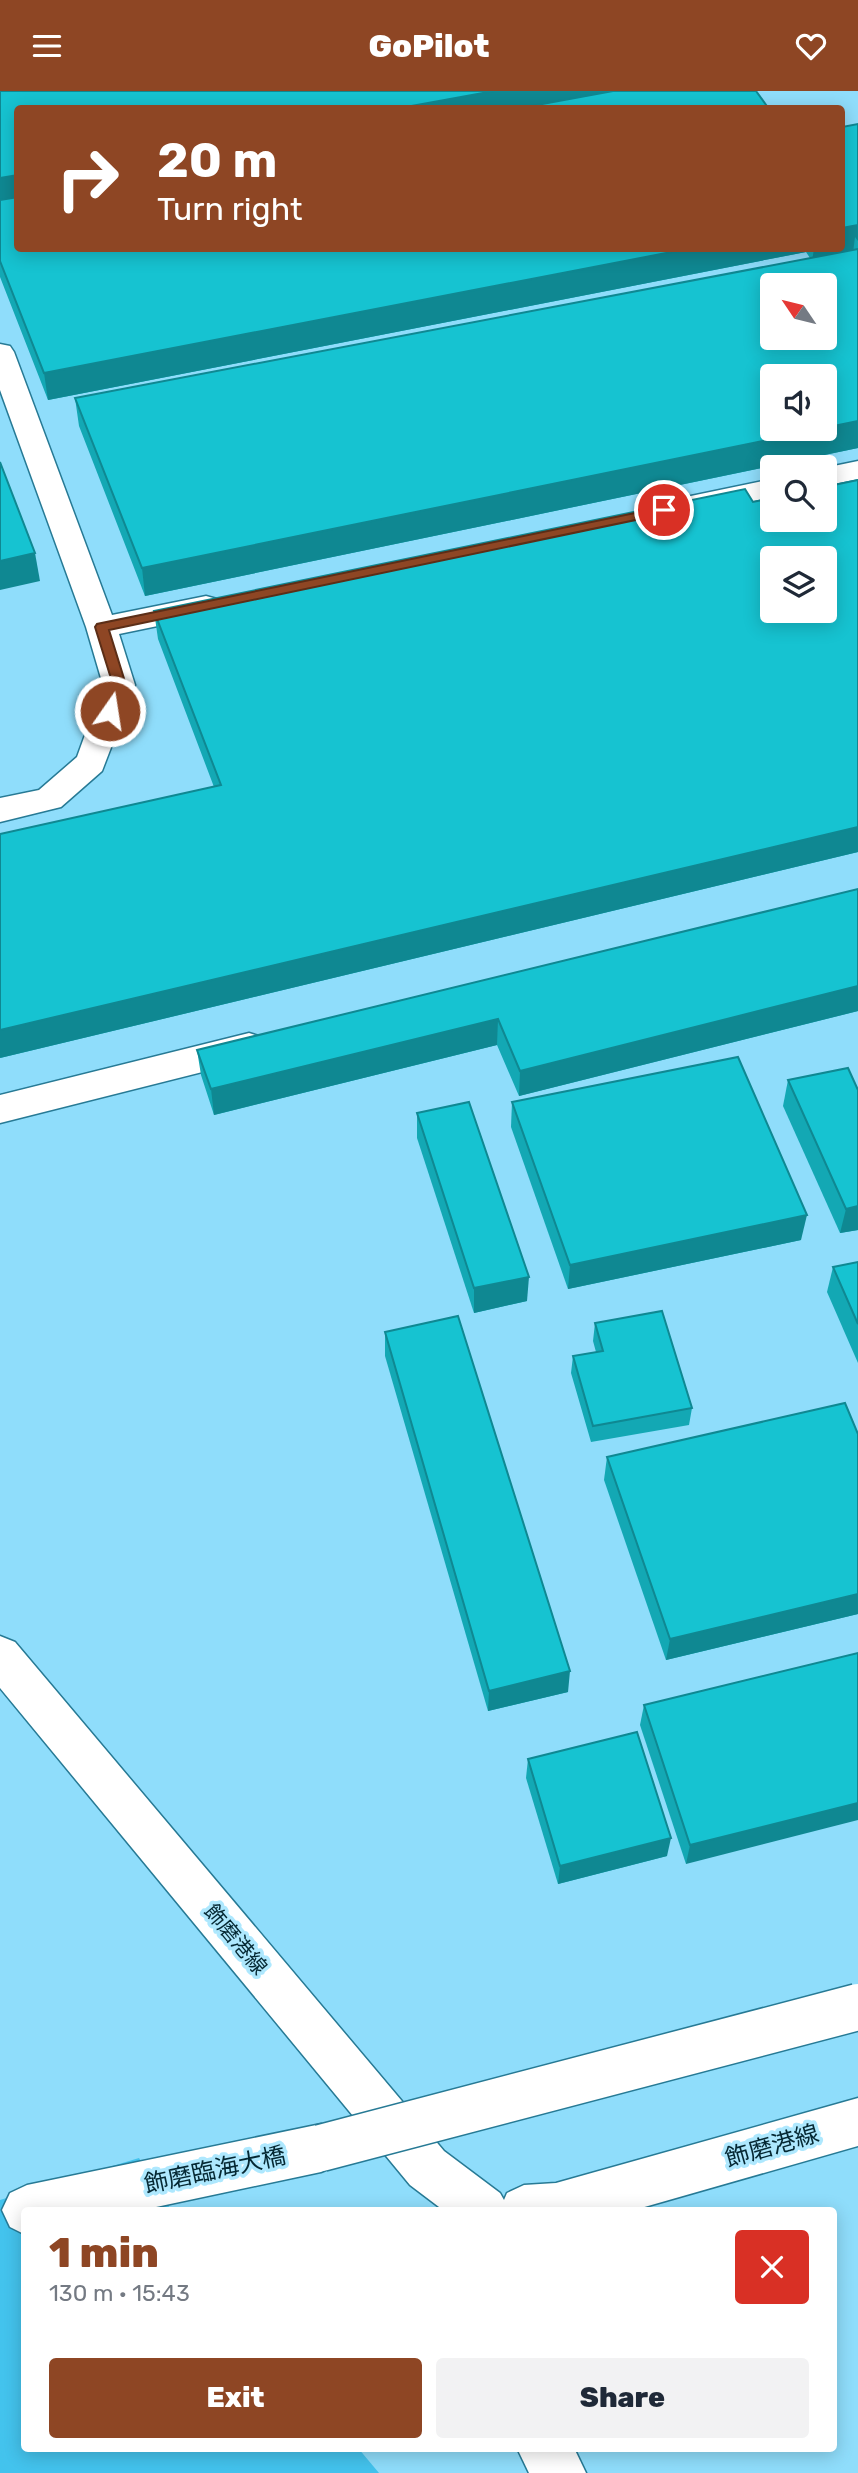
<!DOCTYPE html>
<meta charset="utf-8">
<style>
body{margin:0;font-family:Rubik,"Noto Sans JP",sans-serif;background:#f2f2f3;color:#1f2937;height:100vh;display:flex;flex-direction:column;font-size:26px;white-space:nowrap}
*{box-sizing:border-box;margin:0}
p{font-size:23px;color:#747a83}
.icon{flex:none;width:38px;height:38px;fill:none;stroke:currentColor;stroke-width:2;stroke-linecap:round;stroke-linejoin:round}
.map{position:relative;flex:1;overflow:hidden}
.sheet{position:absolute;left:21px;top:2116px;width:816px;height:245px;display:flex;flex-direction:column;background:#fff;border-radius:7px;box-shadow:0 4px 18px #0003}
.sheet>*{flex:none}
.guide{position:absolute;left:14px;top:14px;width:831px;height:147px;border-radius:7px;box-shadow:0 4px 18px #0003;background:#8e4624;color:#fff;overflow:hidden}
.needle{width:46px;rotate:305deg}
.controls{position:absolute;left:760px;top:182px;display:grid;gap:14px}
.controls a{display:grid;place-items:center;width:77px;height:77px;border-radius:7px;background:#fff;box-shadow:0 4px 18px #0003;font-size:35px}
.pin{position:absolute;display:grid;place-items:center;width:60px;height:60px;color:#fff;margin:-30px;border:4px solid #fff;border-radius:50%;box-shadow:0 2px 7px #0007}
.me{position:absolute;width:77px;margin:-38px;rotate:13deg;stroke-linejoin:round;filter:drop-shadow(0 0 5px #0008)}
.turn{display:flex;align-items:center;gap:24px;height:147px;padding:0 28px;font-size:32px}
.turn .icon{width:91px;height:91px;stroke-width:2.5}
.turn b{display:block;font-size:49px;line-height:60px}
.round{display:grid;place-items:center;flex:none;width:74px;height:74px;border-radius:7px;background:#f2f2f3}
.head{display:flex;align-items:center;justify-content:space-between;height:119px;padding:0 28px}
h1{font-size:42px;font-weight:800;line-height:52px;color:#8e4624}
.button{display:flex;gap:14px;margin-top:auto;padding:14px 28px}
.button a{flex:1;height:80px;border-radius:7px;background:#8e4624;color:#fff;font-size:28px;font-weight:800;line-height:80px;text-align:center}
.button a+a{background:#f2f2f3;color:#1f2937}
header{display:flex;justify-content:space-between;align-items:center;height:91px;padding:0 28px;background:#8e4624;color:#fff;font-size:32px;font-weight:800}
.map>svg:first-child{display:block}
.water{fill:#43c3ed}
.lines{fill:none;stroke-linecap:round;stroke-linejoin:round}
.minor-casing{stroke:#277a95;stroke-width:3}
.major-casing{stroke:#277a95;stroke-width:3}
.minor{fill:#fff;fill-rule:evenodd}
.major{fill:#fff;fill-rule:evenodd}
.minor-bridge-casing{stroke:#277a95;stroke-width:49;stroke-linecap:butt}
.minor-bridge{stroke:#fff;stroke-width:46}
.wall{fill:#13a8b4}
.shaded-wall{fill:#0f8892}
.building{fill:#16c3d1;stroke:#0f8892;stroke-width:2;fill-rule:evenodd}
.route{fill:#8e4624;stroke:#5c2e17;stroke-width:2}
.labels{text-anchor:middle;dominant-baseline:central;stroke-width:7;stroke-linejoin:round;paint-order:stroke}
.street-label{font-size:21px;fill:#052833;stroke:#aee8fe}
.near-street-label{font-size:24px;fill:#052833;stroke:#aee8fe}
</style>
<header><svg class="icon" aria-label="menu" viewBox="0 0 24 24"><path d="M4 6h16M4 12h16M4 18h16"/></svg>GoPilot<svg class="icon" aria-label="heart" viewBox="0 0 24 24"><path d="M12 20l-8-8c-3-5 5-10 8-4 3-6 11-1 8 4z"/></svg></header>
<div class="map">
<svg width="858" height="2382" viewBox="0 0 858 2382">
<rect width="100%" height="100%" fill="#8fddfb"/>
<path class="water" d="M139,2067L171,2119H24V2357H358L379,2382H0V2109Z"/>
<g class="lines">
<defs>
<g id="minor">
<path d="M0,253L10,255L14,261L112,524L206,505L217,508L221,515L217,522L206,525L119,543L135,594L102,680L61,716L0,731V707L39,699L77,666L103,594L86,536L0,299Z"/>
<path d="M858,370V388L824,395V377Z"/>
<path d="M772,388V406L696,422L686,420L681,413L686,406Z"/>
<path d="M249,942L262,946L267,956L262,966L0,1032V1004Z"/>
<path d="M321,2033L338,2040L345,2057L338,2074L321,2081L142,2119H24V2143L10,2136L2,2119L10,2102L27,2094Z"/>
<path d="M517,2357H574L586,2382H529Z"/>
</g>
<path id="major" d="M0,1545L15,1551L444,2060L500,2102L504,2109L507,2102L524,2094L556,2092L858,2007V2055L634,2119H443L410,2094L0,1597Z"/>
</defs>
<use href="#minor" class="minor-casing"/>
<use href="#major" class="major-casing"/>
<use href="#minor" class="minor"/>
<use href="#major" class="major"/>
<defs>
<path id="minor-bridge" d="M321,2057L858,1916"/>
</defs>
<use href="#minor-bridge" class="minor-bridge-casing"/>
<use href="#minor-bridge" class="minor-bridge"/>
</g>
<g class="wall">
<path d="M0,0L18,158H842L858,33V357L145,505L79,335L75,307L810,167L806,161L48,309L0,186Z"/>
<path d="M858,389V761L0,967L214,696L158,548L154,520L753,411Z"/>
<path d="M858,798V920L519,1005L497,954L214,1024L201,984L197,959Z"/>
<path d="M788,989L858,999V1139L840,1142L783,1015Z"/>
<path d="M512,1011L801,1149L568,1198L511,1036Z"/>
<path d="M417,1022L527,1210L474,1222L417,1047Z"/>
<path d="M858,1171V1272L827,1201L833,1176Z"/>
<path d="M595,1232L692,1317L689,1334L591,1351L571,1282L573,1265L596,1261L593,1250Z"/>
<path d="M385,1241L568,1601L488,1620L385,1265Z"/>
<path d="M858,1343V1523L666,1569L604,1389L607,1366Z"/>
<path d="M858,1562L686,1773L640,1634L644,1614Z"/>
<path d="M528,1668L667,1765L558,1793L526,1687Z"/>
</g>
<g class="shaded-wall">
<path d="M494,0H645L547,18H395Z"/>
<path d="M18,84V112L0,115V87Z"/>
<path d="M858,134V150L855,146L853,162L812,170L814,158H842V137Z"/>
<path d="M687,158H806V161L48,309L44,282Z"/>
<path d="M858,330V357L145,505L142,477Z"/>
<path d="M35,462L40,490L0,499V470Z"/>
<path d="M858,736V761L0,967V939Z"/>
<path d="M858,895V920L519,1005L520,980Z"/>
<path d="M498,928L497,954L214,1024L211,998Z"/>
<path d="M858,1115V1139L840,1142L846,1118Z"/>
<path d="M807,1124L801,1149L568,1198L570,1174Z"/>
<path d="M529,1186L527,1210L474,1222V1197Z"/>
<path d="M858,1503V1523L666,1569L670,1548Z"/>
<path d="M570,1580L568,1601L488,1620L489,1600Z"/>
<path d="M858,1712V1729L686,1773L690,1754Z"/>
<path d="M671,1747L667,1765L558,1793L560,1775Z"/>
</g>
<g class="building">
<path d="M0,0H494L395,18H18V84L0,87Z"/>
<path d="M613,0H756L769,18H515Z"/>
<path d="M858,33V134L842,137V36Z"/>
<path d="M18,106V158H687L44,282L0,170V109Z"/>
<path d="M858,158V330L824,337V285H772V338H821L142,477L75,307ZM772,194H824V247H772Z"/>
<path d="M0,371L35,462L0,470Z"/>
<path d="M858,389V736L0,939V743L221,694L154,520L745,398L753,411L772,407V429H824V396ZM772,467H824V520H772Z"/>
<path d="M858,798V895L520,980L498,928L211,998L197,959Z"/>
<path d="M738,966L807,1124L570,1174L512,1011Z"/>
<path d="M848,977L858,999V1115L846,1118L788,989Z"/>
<path d="M469,1011L529,1186L474,1197L417,1022Z"/>
<path d="M858,1171V1233L833,1176Z"/>
<path d="M662,1220L692,1317L593,1335L573,1265L603,1260L595,1232Z"/>
<path d="M458,1225L570,1580L489,1600L385,1241Z"/>
<path d="M845,1312L858,1343V1503L670,1548L607,1366Z"/>
<path d="M858,1562V1712L690,1754L644,1614Z"/>
<path d="M637,1641L671,1747L560,1775L528,1668Z"/>
</g>
<path class="route" d="M664,416L671,419L669,422L109,539L126,594L114,623L110,625L103,620L113,594L95,536L97,533Z"/>
<g class="labels">
<g class="street-label">
<text transform="translate(236 1848) rotate(50)">飾磨港線</text>
</g>
<g class="near-street-label">
<text transform="translate(772 2055) rotate(-16)">飾磨港線</text>
<text transform="translate(215 2079) rotate(-12)">飾磨臨海大橋</text>
</g>
</g>
</svg>
<div class="controls">
<a><svg class="needle" viewBox="-14 -14 28 28"><path d="M0-13l5 13h-10z" fill="#e53935"/><path d="M0 13l5-13h-10z" fill="#747a83"/></svg></a>
<a><svg class="icon" aria-label="sound" viewBox="0 0 24 24"><path d="M4 9h4l5-4v14l-5-4H4zM17 9q2 3 0 6"/></svg></a>
<a><svg class="icon" aria-label="search" viewBox="0 0 24 24"><circle cx="10" cy="10" r="6"/><path d="M15 15l6 6"/></svg></a>
<a><svg class="icon" aria-label="layers" viewBox="0 0 24 24"><path d="M12 4l9 5-9 5-9-5zM3 14l9 5 9-5"/></svg></a>
</div>
<div class="pin" style="left:664px;top:419px;background:#d93025"><svg class="icon" aria-label="arrive" viewBox="0 0 24 24"><path d="M6 21V4h12l-3 4 3 4H6"/></svg></div>
<svg class="me" style="left:110px;top:620px" viewBox="-20 -20 40 40"><circle r="17" fill="#8e4624" stroke="#fff" stroke-width="3"/><path d="M0-11L8 9 0 5-8 9z" fill="#fff"/></svg>
<div class="guide">
<div class="turn"><svg class="icon" aria-label="right" viewBox="0 0 24 24"><path d="M7 20v-9h11M14 6l5 5-5 5"/></svg><div><b>20 m</b>Turn right</div></div>
</div>
<section class="sheet">
<div class="head"><div><h1>1 min</h1><p>130 m · 15:43</p></div><a class="round" style="background:#d93025;color:#fff"><svg class="icon" aria-label="close" viewBox="0 0 24 24"><path d="M6 6l12 12M18 6L6 18"/></svg></a></div>
<div class="button"><a>Exit</a><a>Share</a></div>
</section>
</div>
